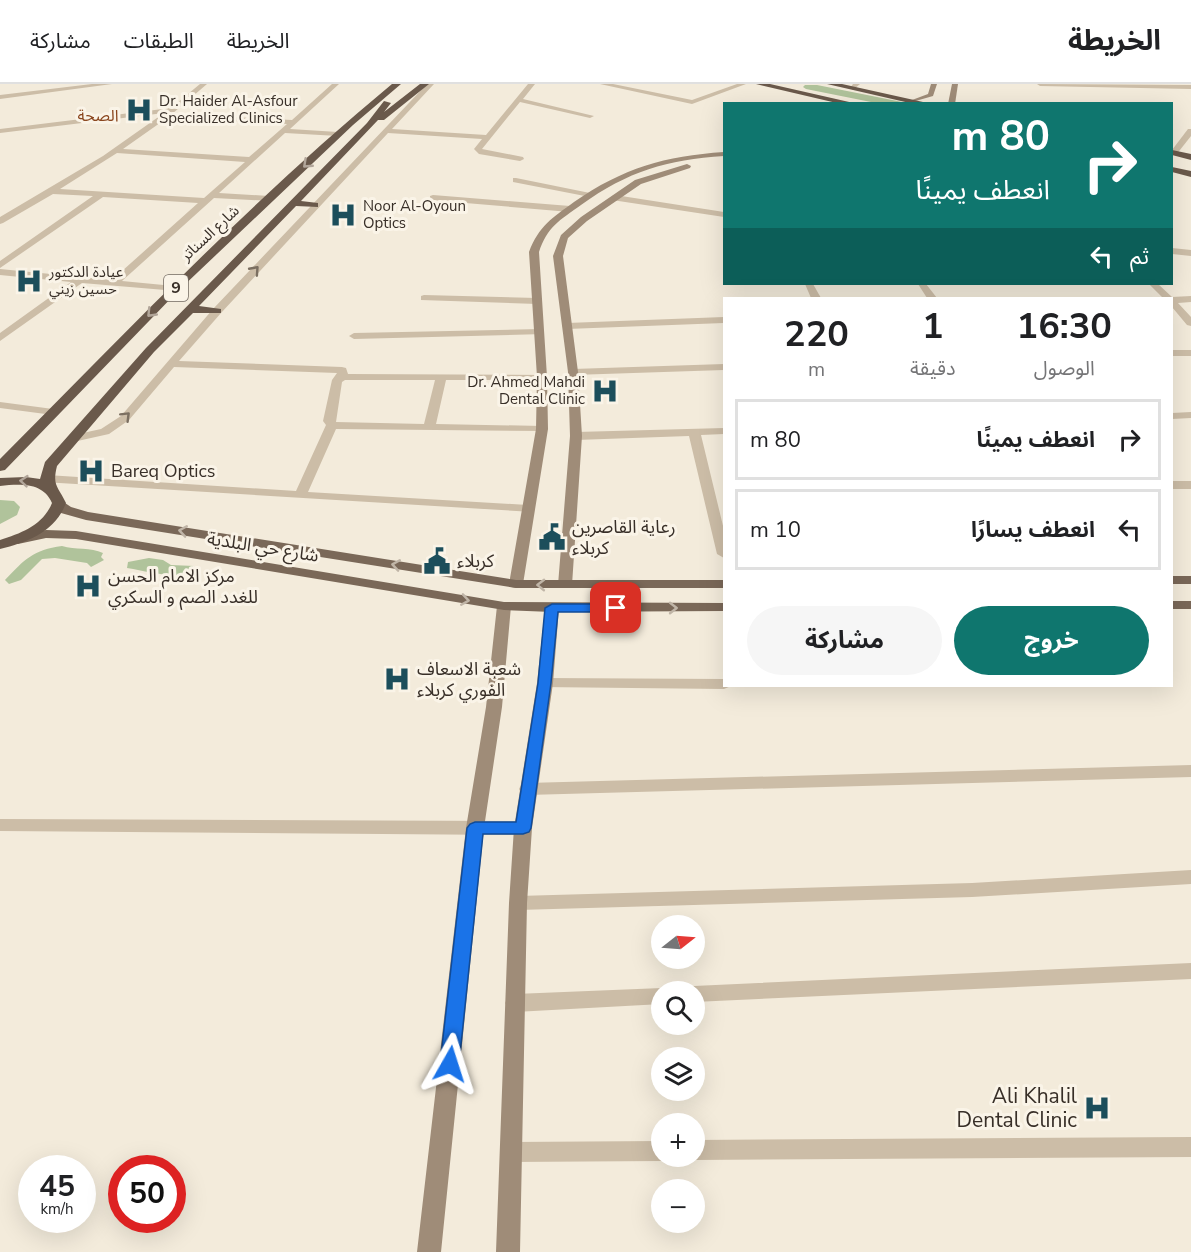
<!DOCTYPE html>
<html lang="ar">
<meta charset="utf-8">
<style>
body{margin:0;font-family:"Nunito Sans","Noto Sans Arabic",sans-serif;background:#f6f6f6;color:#202124;direction:rtl;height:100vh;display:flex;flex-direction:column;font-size:22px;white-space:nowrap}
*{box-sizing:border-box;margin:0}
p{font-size:20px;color:#757577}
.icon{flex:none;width:33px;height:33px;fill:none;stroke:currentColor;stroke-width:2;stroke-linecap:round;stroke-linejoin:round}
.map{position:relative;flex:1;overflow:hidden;direction:ltr}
.drawer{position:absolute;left:723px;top:213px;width:450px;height:390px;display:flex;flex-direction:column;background:#fff;border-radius:0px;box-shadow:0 6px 24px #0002;direction:rtl}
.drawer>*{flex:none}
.top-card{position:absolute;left:723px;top:18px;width:450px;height:183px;border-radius:0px;box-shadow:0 6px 24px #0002;direction:rtl;background:#0f766e;color:#fff;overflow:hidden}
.needle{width:39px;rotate:73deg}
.buttons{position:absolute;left:651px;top:831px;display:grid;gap:12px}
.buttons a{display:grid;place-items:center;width:54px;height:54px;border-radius:50%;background:#fff;box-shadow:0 6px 24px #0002;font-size:30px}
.speed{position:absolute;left:18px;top:1071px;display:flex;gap:12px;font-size:30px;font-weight:700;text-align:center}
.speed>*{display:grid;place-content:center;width:78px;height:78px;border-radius:50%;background:#fff;box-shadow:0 6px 24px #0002;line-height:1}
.speed small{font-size:15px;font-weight:400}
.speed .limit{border:9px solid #d22;background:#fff;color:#111}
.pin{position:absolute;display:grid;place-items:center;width:51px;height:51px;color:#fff;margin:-26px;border-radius:12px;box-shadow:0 3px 9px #0006}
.me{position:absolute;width:66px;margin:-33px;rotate:6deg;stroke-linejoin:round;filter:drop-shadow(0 0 4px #0008)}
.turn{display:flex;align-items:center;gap:21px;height:126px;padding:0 24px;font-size:27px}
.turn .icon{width:78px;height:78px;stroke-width:2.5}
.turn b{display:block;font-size:42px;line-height:51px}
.then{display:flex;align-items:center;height:57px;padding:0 24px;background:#0003;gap:12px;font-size:22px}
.eta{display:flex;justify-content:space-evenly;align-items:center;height:102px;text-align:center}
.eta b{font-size:36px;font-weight:700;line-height:42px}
.button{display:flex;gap:12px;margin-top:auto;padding:12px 24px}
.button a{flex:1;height:69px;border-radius:36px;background:#0f766e;color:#fff;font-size:24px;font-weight:700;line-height:69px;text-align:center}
.button a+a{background:#f6f6f6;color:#202124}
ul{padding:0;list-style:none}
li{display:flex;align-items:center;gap:18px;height:81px;margin:0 12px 9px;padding:0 12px;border:3px solid #e0e0e0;border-radius:0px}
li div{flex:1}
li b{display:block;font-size:22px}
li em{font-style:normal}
header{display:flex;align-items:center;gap:36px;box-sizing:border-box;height:84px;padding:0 30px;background:#fff;border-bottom:2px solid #e0e0e0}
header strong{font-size:28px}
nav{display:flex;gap:33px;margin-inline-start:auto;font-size:21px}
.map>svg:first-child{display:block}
.green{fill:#b0c39b}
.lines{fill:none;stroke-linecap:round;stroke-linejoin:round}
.minor{fill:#ccbda7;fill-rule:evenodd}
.secondary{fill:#9f8c78;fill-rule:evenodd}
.primary{fill:#7a6858;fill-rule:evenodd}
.trunk{fill:#6a594b;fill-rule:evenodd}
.oneway{stroke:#b2a69a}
.oneway2{stroke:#7b6f61}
.oneway3{stroke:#c0b5a7}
.route{fill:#1a73e8;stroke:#114b97;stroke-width:1.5}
.labels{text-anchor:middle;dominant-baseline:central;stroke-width:6;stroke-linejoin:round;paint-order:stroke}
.far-poi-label{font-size:15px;fill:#382f28;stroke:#faf4e8;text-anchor:start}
.far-street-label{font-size:15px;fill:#382f28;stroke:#faf4e8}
.far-neighbourhood-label{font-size:16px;fill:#8a461e;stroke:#faf4e8}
.shield{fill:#faf4e8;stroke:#726a62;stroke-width:1.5}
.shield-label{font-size:16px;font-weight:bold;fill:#382f28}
.poi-label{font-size:18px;fill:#382f28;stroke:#faf4e8;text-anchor:start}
.street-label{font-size:18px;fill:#382f28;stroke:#faf4e8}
.near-poi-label{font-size:21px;fill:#382f28;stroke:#faf4e8;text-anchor:end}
</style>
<header>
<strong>الخريطة</strong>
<nav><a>الخريطة</a><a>الطبقات</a><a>مشاركة</a></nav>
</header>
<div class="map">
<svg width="1191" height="1168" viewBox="0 0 1191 1168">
<rect width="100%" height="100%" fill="#f3ebdb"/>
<g class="green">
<path d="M805,1H817L907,19H876L806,5L803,3Z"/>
<path d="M0,416L14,417L20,423L17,431L0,440Z"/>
<path d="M62,462C75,466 91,463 103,469L101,473L104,476L91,483L87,479L55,474L42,475L21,496L9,500L5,496C25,475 33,466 62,462Z"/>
<path d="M149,474L163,476L171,481L194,482L198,487C173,496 152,488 127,484L128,478Z"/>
</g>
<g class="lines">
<g class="minor">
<path d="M92,0H112L0,15V11Z"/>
<path d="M200,0H207L172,30L292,36L332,0H339L290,45L338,48L342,50L338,52L285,49L219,109L269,112L273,115L272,117L214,114L122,197L174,202L177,203V207L82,199L0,257V249L71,198L0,191V185L112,196L198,119L103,113L0,184V177L93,112L53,110L3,139L0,140V133L103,72L164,29L0,49V45L171,24ZM167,34L287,40L249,73L123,65ZM117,69L245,78L204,114L60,105Z"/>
<path d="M427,0H434L392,45L486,51L528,0H535L523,15L594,32L590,34L520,18L482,65L523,73L524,75L520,77L479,70L474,65L482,55L388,49L221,229L179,277L342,283L346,284L348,290L546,291V295L542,296H446L436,340L542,342L548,345L546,347L336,345L308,408L528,421L534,425L533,428L43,398L41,395L47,391L296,407L326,341L323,337L332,296L337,289L174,283L129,336L109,350L73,358L67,354L69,352L101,345L121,332L213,225ZM345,296H435L424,340L336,338L342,298Z"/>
<path d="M600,0H613L692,16L737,0H746L692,20Z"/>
<path d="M853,0H860L853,6L850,4Z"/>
<path d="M1037,0L1191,1V5L1040,2Z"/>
<path d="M1188,45H1191V52L1176,71H1172V66Z"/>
<path d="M516,94L590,109L594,111L590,113L513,98V94Z"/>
<path d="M433,111L570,122L574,125L570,128L430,116V112Z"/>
<path d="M615,111L724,128V133L612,116V112Z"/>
<path d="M1172,164L1191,166V172L1172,170Z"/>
<path d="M805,200H813L821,214H811Z"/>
<path d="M918,200H926L937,214H927Z"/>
<path d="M1149,200H1158L1172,213L1191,212V218L1178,219L1191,233V242L1187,241L1172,223V214H1163Z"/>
<path d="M424,211L537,214L542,217L537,220L421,216V212Z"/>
<path d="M724,233V239L567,245L562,242L567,239Z"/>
<path d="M540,245L544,246V250L354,255L349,252L354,249Z"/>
<rect x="1172" y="266" width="19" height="6"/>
<path d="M724,280V286L573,291L568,288L573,285Z"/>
<path d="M0,318L53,325L59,328L53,331L0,324Z"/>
<path d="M1191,328V334L1172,335V329Z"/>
<path d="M724,344V350L701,351L724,446V474L717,470L689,352L576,356L570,352L576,348Z"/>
<rect x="1172" y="397" width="19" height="8"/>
<path d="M545,594L724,595V602H731L724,605L540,603L537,599Z"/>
<path d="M1191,681V693L527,711L521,709L519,705L521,701L527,699Z"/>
<path d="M0,735L523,737L529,739L532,744L529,749L523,751L0,747Z"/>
<path d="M1191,786V800L972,813L518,826L512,824L509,819L512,814L518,812L972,799Z"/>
<path d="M1191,879V895L694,918V908H685L687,904L694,902Z"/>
<path d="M662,904L670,908H662V920L515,928L508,925L505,919L508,913L515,910Z"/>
<path d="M1191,1053V1073L694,1076L686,1072H694V1056Z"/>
<path d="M662,1057V1072H671L662,1077L511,1078L503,1075L500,1068L503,1061L511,1058Z"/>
</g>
<g class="secondary">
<path d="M931,0H937L933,12L912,18V16L928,10Z"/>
<path d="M952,0H958L955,20H948Z"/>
<path d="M724,68V72C667,76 628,87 581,121C560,136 547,143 539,168L547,293L548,345L523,500L516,504L511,503L509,500L536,345L537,293L529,168C539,142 552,134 574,118C623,84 665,72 724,68Z"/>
<path d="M687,80L691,82L690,84L641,100L587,137L568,154L563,172L578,288L582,352L572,501L570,504H560L558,501L570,352L568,288L553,172L561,151L581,133L635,96Z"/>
<path d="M504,518L511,522L502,623L484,744L441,1168H417L466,744L486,623L497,522Z"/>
<path d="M552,520L559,524L553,599L532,744L527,819L520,1168H496L509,819L514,744L537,599L545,524Z"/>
</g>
<g class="primary">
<path d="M59,415L71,423L88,428L516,496H724V504H516L86,436L61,429L53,419Z"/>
<path d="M46,446L76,447L504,518L724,519V527L552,528L504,526L76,455L46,454L18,460L11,456L13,453Z"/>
<rect x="1172" y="492" width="19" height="8"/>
<rect x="1172" y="517" width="19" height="8"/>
</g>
<g class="trunk">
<path d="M392,0H401L353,41L178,207L5,386L0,387V375C127,247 253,115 392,0Z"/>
<path d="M420,0H429L384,36H378L301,117L318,119V123L296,122L199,222L221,225V229H193L154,268L57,382C52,402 58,402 66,419C55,448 28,458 0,465V456C22,449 43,441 52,419C43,398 20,400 0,402V394L26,393L40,395L45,378L146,264L367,39L384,17L391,19L384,28Z"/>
<path d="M756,0H770L858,20H841Z"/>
<path d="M827,0H842L932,20H914Z"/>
<path d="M1172,66L1191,70V76L1172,71Z"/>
<path d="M1172,83L1191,87V93L1172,88Z"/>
</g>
</g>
<defs><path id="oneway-chevron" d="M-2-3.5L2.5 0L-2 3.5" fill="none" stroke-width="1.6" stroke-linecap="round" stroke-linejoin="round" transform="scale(1.5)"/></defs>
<g class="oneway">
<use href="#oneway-chevron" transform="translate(307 80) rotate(137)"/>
<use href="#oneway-chevron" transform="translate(151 229) rotate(134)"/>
<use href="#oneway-chevron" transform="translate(24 397) rotate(-175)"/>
</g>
<g class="oneway2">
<use href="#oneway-chevron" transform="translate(255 186) rotate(-48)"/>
<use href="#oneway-chevron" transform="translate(126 332) rotate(-45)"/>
</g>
<g class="oneway3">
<use href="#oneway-chevron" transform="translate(183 447) rotate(-171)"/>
<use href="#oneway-chevron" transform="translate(396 481) rotate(-171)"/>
<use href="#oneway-chevron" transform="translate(541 501) rotate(-179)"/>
<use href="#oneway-chevron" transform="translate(465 516) rotate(9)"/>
<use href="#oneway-chevron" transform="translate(673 524)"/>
</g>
<path class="route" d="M552,520H616L623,524L616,528H558L551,599L531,744L529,748L523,750H483L459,980L456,985L450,988L443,985L440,980L467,744L470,740L475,738H516L538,599L545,524Z"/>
<defs>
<symbol id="hospital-bare" viewBox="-9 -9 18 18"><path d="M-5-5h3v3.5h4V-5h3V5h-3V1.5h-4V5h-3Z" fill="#1c4e5b" stroke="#faf4e8" stroke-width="2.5" paint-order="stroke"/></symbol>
<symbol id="civic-bare" viewBox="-9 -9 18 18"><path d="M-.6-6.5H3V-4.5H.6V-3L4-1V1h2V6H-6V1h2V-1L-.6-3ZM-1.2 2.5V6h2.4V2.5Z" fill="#1c4e5b" stroke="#faf4e8" stroke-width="2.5" paint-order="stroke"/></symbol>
</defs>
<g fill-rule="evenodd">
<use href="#hospital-bare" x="120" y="7" width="38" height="38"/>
<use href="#hospital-bare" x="324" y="112" width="38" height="38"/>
<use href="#hospital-bare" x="10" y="178" width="38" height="38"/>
<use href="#hospital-bare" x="586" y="288" width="38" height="38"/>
<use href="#hospital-bare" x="72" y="368" width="38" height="38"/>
<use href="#civic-bare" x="533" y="434" width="38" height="38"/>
<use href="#civic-bare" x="418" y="458" width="38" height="38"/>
<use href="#hospital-bare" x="69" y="483" width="38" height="38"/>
<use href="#hospital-bare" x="378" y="576" width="38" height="38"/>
<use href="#hospital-bare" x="1078" y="1005" width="38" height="38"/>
</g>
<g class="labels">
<g class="far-poi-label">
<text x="159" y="17">Dr. Haider Al-Asfour<tspan x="159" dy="17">Specialized Clinics</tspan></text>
<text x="363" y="122">Noor Al-Oyoun<tspan x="363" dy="17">Optics</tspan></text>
<text x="49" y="188">عيادة الدكتور<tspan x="49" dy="17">حسين زيني</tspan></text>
<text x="585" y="298" text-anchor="end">Dr. Ahmed Mahdi<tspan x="585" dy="17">Dental Clinic</tspan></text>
</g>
<g class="far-street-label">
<text transform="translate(210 149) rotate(-43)">شارع السناتر</text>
</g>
<g class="far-neighbourhood-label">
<text x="98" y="32">الصحة</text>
</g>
<rect class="shield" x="164" y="191" width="24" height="26" rx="4.5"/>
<g class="shield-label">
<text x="176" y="204">9</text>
</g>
<g class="poi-label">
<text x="111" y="387">Bareq Optics</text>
<text x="572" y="443">رعاية القاصرين<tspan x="572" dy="21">كربلاء</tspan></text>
<text x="457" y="477">كربلاء</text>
<text x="108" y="492">مركز الامام الحسن<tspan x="108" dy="21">للغدد الصم و السكري</tspan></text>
<text x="417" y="585">شعبة الاسعاف<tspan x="417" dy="21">الفوري كربلاء</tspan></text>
</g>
<g class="street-label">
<text transform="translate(263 463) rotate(9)">شارع حي البلدية</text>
</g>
<g class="near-poi-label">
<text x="1077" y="1012">Ali Khalil<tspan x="1077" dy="24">Dental Clinic</tspan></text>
</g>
</g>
</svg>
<div class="buttons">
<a><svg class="needle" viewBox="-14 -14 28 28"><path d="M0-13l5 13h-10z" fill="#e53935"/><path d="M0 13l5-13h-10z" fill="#757577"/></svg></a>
<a><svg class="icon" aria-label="search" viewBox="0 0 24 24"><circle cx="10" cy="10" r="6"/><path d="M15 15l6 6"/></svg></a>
<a><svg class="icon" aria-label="layers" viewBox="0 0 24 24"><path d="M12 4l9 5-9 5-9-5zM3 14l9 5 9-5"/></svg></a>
<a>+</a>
<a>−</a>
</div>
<div class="speed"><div>45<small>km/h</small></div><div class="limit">50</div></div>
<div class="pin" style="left:616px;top:524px;background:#d93025"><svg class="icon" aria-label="arrive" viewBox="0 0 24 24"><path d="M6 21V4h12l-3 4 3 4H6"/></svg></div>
<svg class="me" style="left:450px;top:980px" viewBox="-20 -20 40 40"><path d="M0-17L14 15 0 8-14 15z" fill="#1a73e8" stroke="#fff" stroke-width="4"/></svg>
<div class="top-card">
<div class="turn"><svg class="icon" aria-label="right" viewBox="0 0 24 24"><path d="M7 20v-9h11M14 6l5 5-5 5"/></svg><div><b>80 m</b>انعطف يمينًا</div></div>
<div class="then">ثم<svg class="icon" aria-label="left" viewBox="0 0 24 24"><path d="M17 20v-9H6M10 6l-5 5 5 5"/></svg></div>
</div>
<section class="drawer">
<div class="eta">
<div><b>16:30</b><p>الوصول</p></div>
<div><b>1</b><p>دقيقة</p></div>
<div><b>220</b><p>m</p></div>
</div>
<ul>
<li><svg class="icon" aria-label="right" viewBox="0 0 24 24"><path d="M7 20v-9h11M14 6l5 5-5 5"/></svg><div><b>انعطف يمينًا</b></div><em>80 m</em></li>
<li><svg class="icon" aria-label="left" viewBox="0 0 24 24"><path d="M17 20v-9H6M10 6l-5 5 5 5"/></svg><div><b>انعطف يسارًا</b></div><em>10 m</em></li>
</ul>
<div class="button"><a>خروج</a><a>مشاركة</a></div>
</section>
</div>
